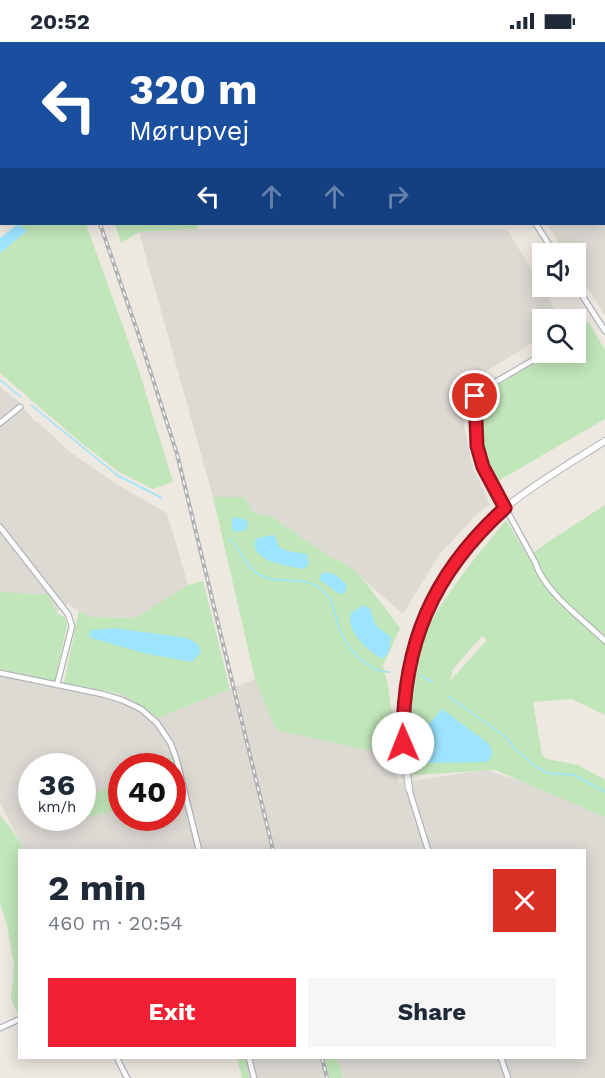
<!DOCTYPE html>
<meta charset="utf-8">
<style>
body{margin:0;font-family:"Work Sans",sans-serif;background:#f6f6f7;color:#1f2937;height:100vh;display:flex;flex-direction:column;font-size:22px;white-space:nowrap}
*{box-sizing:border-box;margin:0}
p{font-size:20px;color:#747a83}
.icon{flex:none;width:33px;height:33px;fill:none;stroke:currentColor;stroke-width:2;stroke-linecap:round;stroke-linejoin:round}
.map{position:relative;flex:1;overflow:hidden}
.drawer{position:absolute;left:18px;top:807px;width:568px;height:210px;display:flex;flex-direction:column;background:#fff;border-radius:0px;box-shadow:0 3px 15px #0003}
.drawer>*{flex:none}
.top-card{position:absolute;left:0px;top:0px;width:606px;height:183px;box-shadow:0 3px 15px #0003;background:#1a4fa0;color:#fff;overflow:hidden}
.buttons{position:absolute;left:532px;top:201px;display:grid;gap:12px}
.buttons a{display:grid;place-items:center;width:54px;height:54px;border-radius:0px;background:#fff;box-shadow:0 3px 15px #0003;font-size:30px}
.speed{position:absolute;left:18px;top:711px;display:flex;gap:12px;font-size:30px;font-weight:700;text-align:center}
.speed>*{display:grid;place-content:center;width:78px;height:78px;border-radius:50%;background:#fff;box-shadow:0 3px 15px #0003;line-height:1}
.speed small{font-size:15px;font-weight:400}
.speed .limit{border:9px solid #d22;background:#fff;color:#111}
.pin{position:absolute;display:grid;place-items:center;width:51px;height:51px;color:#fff;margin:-26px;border:3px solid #fff;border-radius:50%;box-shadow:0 2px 6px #0007}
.me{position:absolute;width:66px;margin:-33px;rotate:359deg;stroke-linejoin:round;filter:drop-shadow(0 0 4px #0008)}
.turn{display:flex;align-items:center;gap:21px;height:126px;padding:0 30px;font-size:27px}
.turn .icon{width:78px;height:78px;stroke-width:2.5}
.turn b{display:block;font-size:42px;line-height:51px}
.lanes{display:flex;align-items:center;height:57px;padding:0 30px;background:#0003;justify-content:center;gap:30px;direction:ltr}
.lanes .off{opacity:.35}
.round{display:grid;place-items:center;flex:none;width:63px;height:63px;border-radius:0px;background:#f6f6f7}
.head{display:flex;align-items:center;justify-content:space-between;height:102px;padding:0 30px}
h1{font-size:36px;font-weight:700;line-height:45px}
.button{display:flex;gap:12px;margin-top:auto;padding:12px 30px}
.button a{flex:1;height:69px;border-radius:0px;background:#f12133;color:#fff;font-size:24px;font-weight:700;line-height:69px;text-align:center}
.button a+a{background:#f6f6f7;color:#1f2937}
.status{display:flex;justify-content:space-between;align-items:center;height:42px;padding:0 30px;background:#fff;direction:ltr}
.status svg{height:16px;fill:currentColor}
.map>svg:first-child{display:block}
.industrial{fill:#dddad4;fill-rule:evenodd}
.green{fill:#c1e6ba;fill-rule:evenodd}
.water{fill:#9de4ff}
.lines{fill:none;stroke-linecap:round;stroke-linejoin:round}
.stream{stroke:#9de4ff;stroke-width:1.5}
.street-casing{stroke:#b1b5b9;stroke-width:7}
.secondary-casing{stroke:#b2b7bc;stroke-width:8}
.highway-casing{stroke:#ec7c00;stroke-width:10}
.street{stroke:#fff;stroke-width:4.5}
.secondary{stroke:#fff;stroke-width:6}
.highway{stroke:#ffcc84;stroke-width:8}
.rail-casing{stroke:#b0b1b2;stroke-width:4}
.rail{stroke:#fff;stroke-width:1.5;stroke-dasharray:4.5;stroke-linecap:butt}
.route-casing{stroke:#9d1521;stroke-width:15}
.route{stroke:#f12133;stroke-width:10}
</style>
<div class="status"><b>20:52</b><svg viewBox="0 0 49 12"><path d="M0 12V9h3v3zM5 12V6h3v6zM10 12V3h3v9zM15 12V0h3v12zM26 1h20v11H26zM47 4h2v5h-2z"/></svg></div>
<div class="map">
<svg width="605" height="1036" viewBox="0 0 605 1036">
<rect width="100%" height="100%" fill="#ede8e0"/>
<g class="industrial">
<path d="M438,0H535L536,1L436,2Z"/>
<path d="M605,140V274L576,227V212L566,211L547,182H604Z"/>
<path d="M196,187H507L561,277L543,278V294L457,348L472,423L490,462L476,473L439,513L403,572L346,522L329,514L272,475L254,471L244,455H213L139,190Z"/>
<path d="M0,345L18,359L35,380L37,379L70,410L115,441L167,471L188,543L135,576L90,575L67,562L56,571L0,567Z"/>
<path d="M0,634L121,652L140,663L157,676L255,637L277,688L390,713L399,741L485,728L605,765V1036H248L243,1016H585V808H24L0,761ZM32,724H82V776H32ZM122,724H172V776H122Z"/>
</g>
<g class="green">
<path d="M20,182H86L139,329L173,440L153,447L119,430L79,399L0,331V211L26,190Z"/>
<path d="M115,182H200L196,187L139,190L121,201Z"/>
<path d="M588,279L605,308V377L498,439L488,424L481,402L478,361L484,351L552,311L576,310V296L580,294Z"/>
<path d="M213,455H244L254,471L272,475L329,514L346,522L362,536L400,586L383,624L387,638L393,678L390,713L276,688L255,637Z"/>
<path d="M605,463V673L572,657L533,660L542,713L547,717L578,723L605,738V775L495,728L413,733V684L406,691C408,667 409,641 415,618C426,573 477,514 506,478L528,515L551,498ZM482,594L487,598L450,639L453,627Z"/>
<path d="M203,539L230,647L157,676L140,663L121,652L64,641L79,569L90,575L135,576L188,543Z"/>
<path d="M0,550L48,553L56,570L65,576L67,583L55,639L0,627Z"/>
<path d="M172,715L180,753L173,755L172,724H153Z"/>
<path d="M121,739V767L84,776L83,758Z"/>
<path d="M0,773L15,792L24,808H20L18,973L11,957L14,924L7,883L0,861Z"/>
<path d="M237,1016H245L249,1036H242Z"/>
<path d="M324,1016H337L343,1036H330Z"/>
</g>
<g class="water">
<path d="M18,182L27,189L0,211V196Z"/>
<path d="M234,475L244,477L248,480L246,488L235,490L232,487V477Z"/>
<path d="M273,493L275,494L279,505L288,509L307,512L309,522L304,527C289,524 251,520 255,499L258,496Z"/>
<path d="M325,530L336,533L347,543L344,552L338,551L320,538V533Z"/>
<path d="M363,563L370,567L376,584L391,595L389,610L383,617C368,609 345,589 351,571Z"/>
<path d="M114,586L187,596L198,602L201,610L192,620L143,611L89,595L91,588Z"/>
<path d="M442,667L489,702L493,711L488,720L429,721L420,715V692Z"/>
</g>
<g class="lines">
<g class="stream">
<path d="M0,338L21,355"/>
<path d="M31,363L117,433L162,456"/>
<path d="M229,497C242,507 246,528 262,534C287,545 309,528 330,557C335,565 336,578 340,588C347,607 369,631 390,630"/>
<path d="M422,634L433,640"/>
<path d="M448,654L506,695L516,708L534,723L547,731L574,733L605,750"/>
</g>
<defs>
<g id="street">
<path d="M450,2L452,0"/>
<path d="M604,132H605"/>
<path d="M536,182L555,212"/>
<path d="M576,244L605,289"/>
<path d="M576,290L580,274"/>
<path d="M547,310L480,349L475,354L477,404L483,425L535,520C545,551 582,576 605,599"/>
<path d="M0,381L20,365"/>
<path d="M0,485L68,572L72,584L57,643"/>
<path d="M0,631L102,652L122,658L141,667L157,681L171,702L177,719L199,808"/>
<path d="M409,747L428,808"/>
<path d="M0,986L20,977"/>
<path d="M117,1016L127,1036"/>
<path d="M249,1016L254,1036"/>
<path d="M501,1016L508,1036"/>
</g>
<path id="secondary" d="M409,747C406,722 401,696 402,670C405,592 446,514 506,465C537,440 572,420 605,399"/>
<g id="highway">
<path d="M226,2L228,0"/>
<path d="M236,2L238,0"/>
<path d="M0,153L2,152"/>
<path d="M0,164L2,163"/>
</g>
</defs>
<use href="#street" class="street-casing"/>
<use href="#secondary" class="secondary-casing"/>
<use href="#highway" class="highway-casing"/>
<use href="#street" class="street"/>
<use href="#secondary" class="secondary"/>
<use href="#highway" class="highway"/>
<defs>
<g id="rail">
<path d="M50,0V2"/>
<path d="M100,182L138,291L177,412L273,808"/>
<path d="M322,1016L327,1036"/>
</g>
</defs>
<use href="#rail" class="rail-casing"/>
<use href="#rail" class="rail"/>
</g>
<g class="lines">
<defs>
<path id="route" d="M403,701C402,603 432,532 505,466L483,425L477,404L475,354"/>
</defs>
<use href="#route" class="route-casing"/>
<use href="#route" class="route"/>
</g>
</svg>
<div class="buttons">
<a><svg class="icon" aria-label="sound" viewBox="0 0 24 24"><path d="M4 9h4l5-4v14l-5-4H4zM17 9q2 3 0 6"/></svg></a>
<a><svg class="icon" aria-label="search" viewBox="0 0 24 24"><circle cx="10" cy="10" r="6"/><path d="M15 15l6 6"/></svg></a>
</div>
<div class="speed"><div>36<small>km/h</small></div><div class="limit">40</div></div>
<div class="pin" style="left:475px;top:354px;background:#d93025"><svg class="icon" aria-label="arrive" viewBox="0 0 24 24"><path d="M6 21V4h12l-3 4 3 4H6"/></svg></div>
<svg class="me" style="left:403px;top:701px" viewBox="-20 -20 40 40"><circle r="19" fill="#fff"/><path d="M0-13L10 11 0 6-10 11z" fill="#f12133"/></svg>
<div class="top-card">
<div class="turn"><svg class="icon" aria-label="left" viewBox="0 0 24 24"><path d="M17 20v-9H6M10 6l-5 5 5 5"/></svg><div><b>320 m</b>Mørupvej</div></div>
<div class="lanes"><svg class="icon" aria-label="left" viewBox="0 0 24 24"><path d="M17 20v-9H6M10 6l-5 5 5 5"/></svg><svg class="icon off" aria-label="ahead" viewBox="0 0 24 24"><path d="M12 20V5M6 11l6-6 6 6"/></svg><svg class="icon off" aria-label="ahead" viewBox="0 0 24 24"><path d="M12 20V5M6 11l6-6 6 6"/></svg><svg class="icon off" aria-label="right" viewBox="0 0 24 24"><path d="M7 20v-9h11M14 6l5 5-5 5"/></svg></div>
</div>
<section class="drawer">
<div class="head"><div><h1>2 min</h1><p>460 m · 20:54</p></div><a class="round" style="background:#d93025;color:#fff"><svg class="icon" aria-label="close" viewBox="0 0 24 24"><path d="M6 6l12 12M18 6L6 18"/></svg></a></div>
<div class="button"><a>Exit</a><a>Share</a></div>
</section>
</div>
